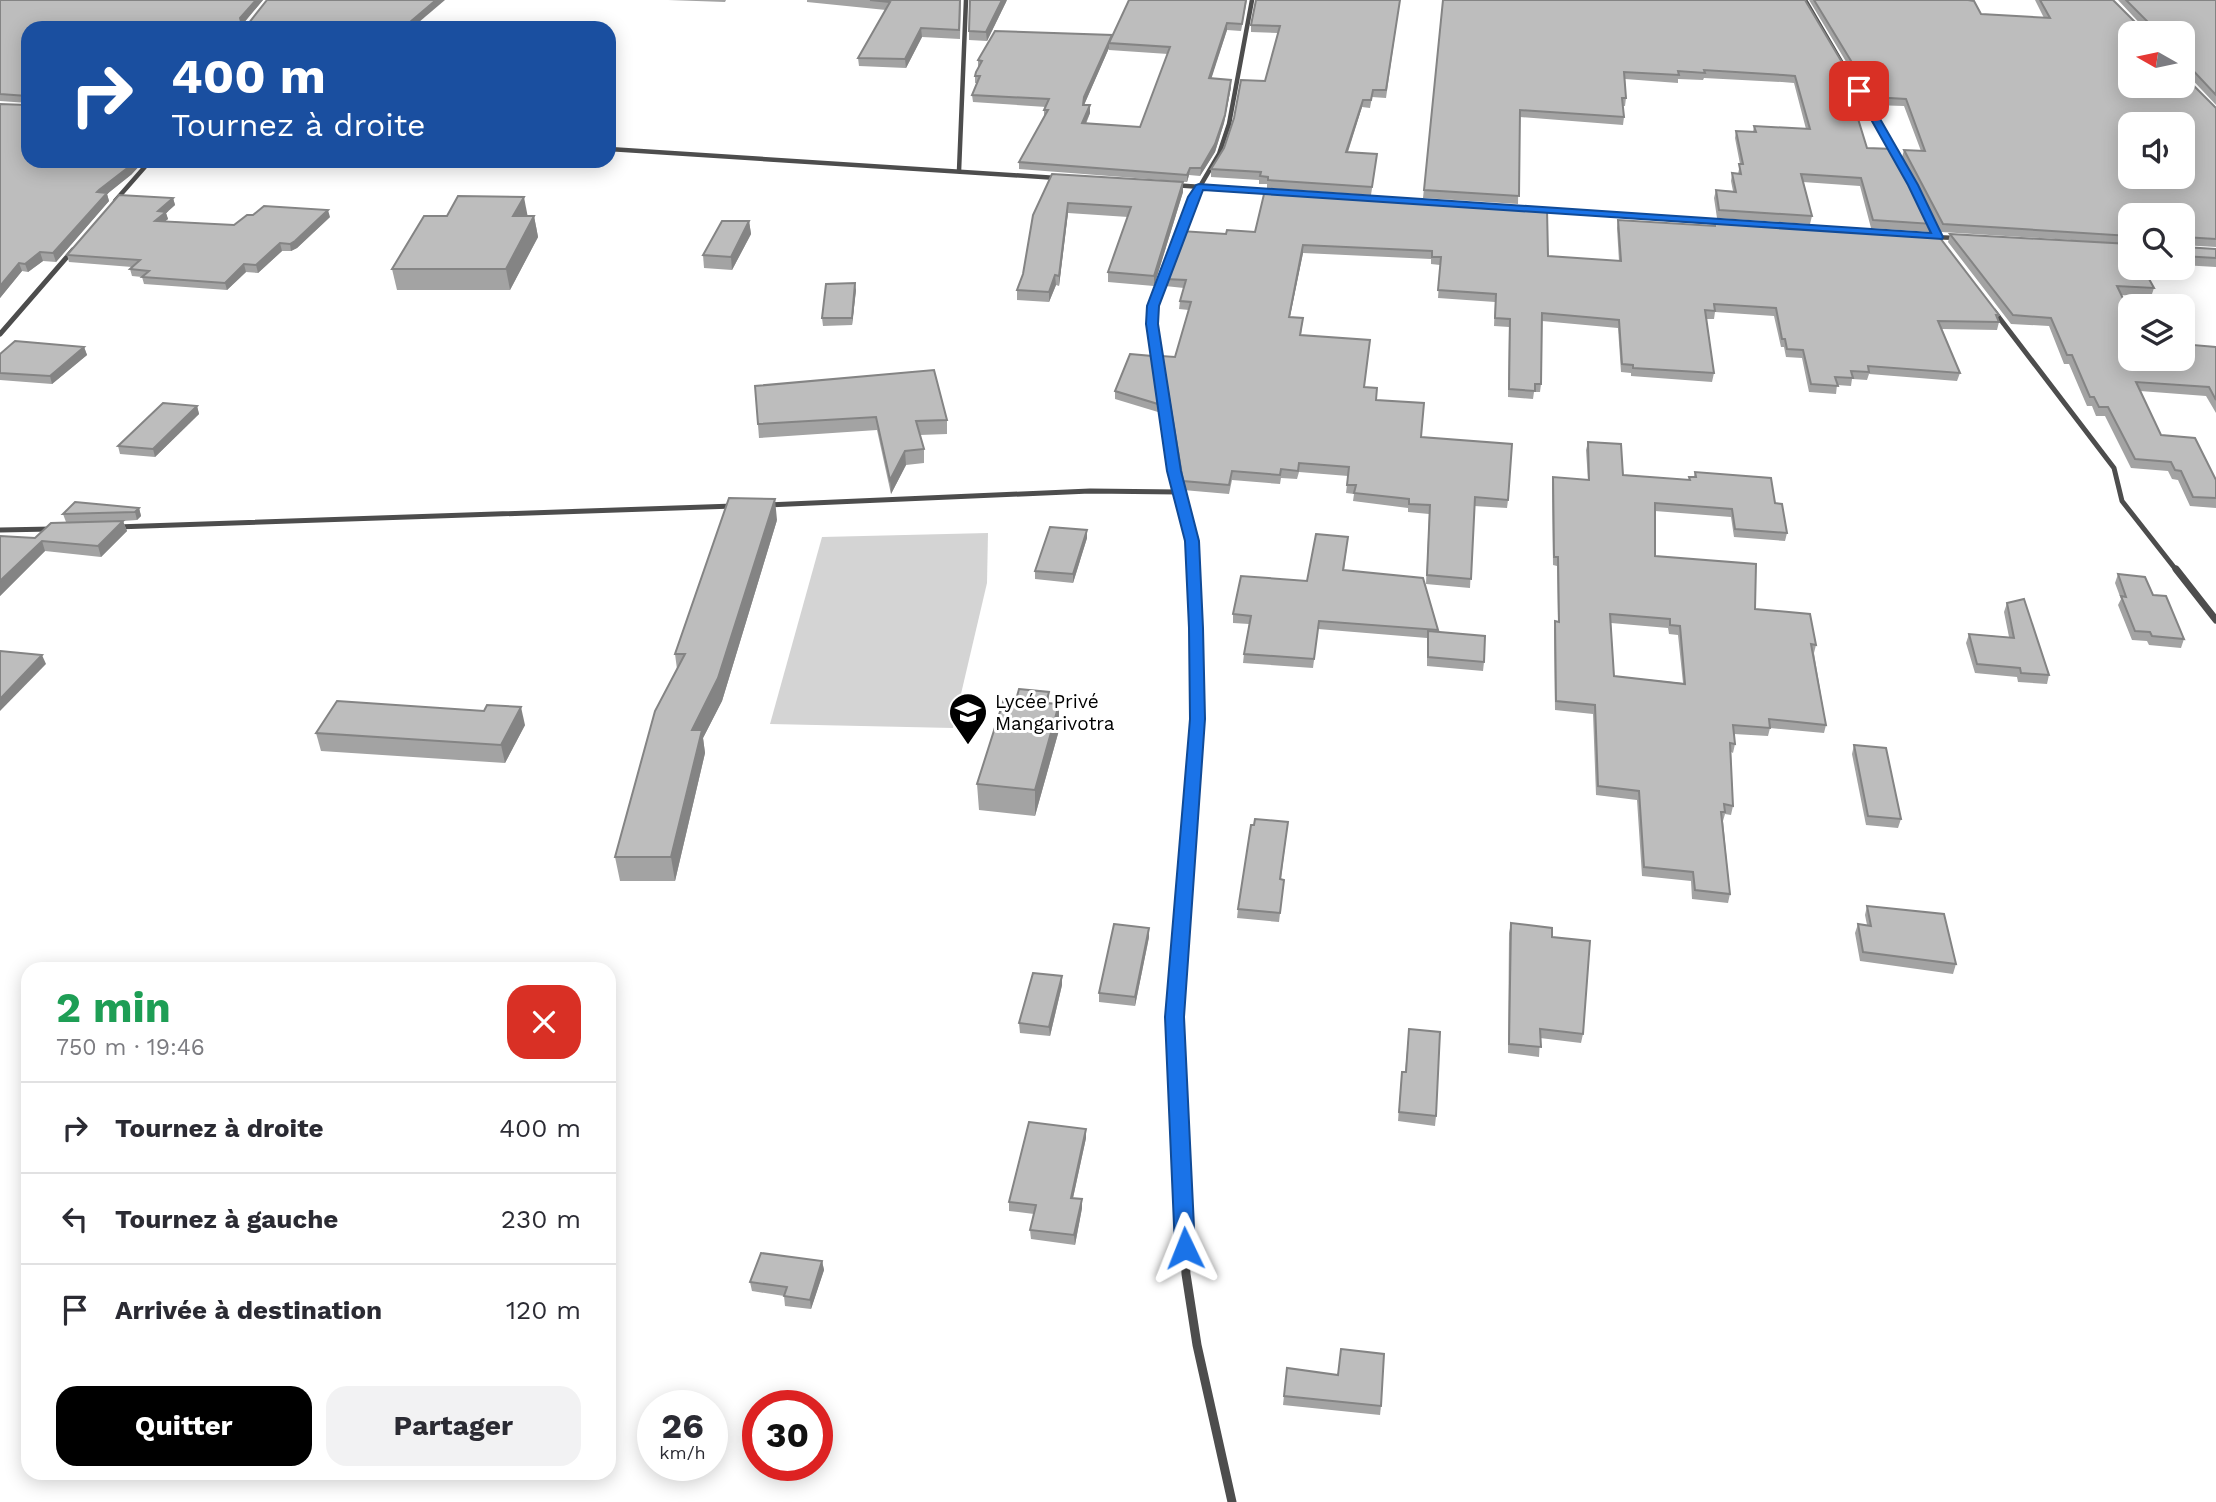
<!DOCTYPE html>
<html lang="fr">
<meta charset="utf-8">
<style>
body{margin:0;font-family:"Work Sans",sans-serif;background:#f2f2f3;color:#2b2b33;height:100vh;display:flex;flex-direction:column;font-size:26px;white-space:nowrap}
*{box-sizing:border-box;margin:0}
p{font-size:23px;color:#7c7c81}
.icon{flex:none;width:38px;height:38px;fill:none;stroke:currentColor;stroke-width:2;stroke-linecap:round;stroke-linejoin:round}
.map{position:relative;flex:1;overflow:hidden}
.side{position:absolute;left:21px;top:962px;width:595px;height:518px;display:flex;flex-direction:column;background:#fff;border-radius:21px;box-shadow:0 4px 18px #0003}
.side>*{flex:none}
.banner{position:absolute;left:21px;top:21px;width:595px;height:147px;border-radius:21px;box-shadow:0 4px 18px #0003;background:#1a4fa0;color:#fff;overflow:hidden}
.needle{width:46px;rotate:279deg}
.tools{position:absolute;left:2118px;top:21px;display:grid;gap:14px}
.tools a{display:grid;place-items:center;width:77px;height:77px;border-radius:14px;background:#fff;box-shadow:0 4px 18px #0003;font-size:35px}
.speed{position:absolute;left:637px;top:1390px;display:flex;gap:14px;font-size:35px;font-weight:700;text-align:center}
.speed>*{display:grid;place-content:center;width:91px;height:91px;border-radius:50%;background:#fff;box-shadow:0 4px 18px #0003;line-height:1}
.speed small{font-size:18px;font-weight:400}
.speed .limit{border:10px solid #d22;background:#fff;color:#111}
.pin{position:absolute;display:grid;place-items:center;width:60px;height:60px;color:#fff;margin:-30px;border-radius:14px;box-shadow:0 4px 10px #0006}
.me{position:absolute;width:77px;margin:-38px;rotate:358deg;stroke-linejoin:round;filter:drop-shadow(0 0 5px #0008)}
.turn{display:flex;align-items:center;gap:24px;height:147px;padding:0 35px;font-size:32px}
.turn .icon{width:91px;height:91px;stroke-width:2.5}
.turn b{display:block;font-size:49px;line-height:60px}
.round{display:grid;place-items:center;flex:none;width:74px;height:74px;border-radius:21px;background:#f2f2f3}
.summary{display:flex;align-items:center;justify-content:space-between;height:119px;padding:0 35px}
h1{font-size:42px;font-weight:700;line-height:52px;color:#1e9e55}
.primary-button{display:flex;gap:14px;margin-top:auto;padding:14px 35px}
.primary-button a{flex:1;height:80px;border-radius:21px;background:#000;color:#fff;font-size:28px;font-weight:700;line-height:80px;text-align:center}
.primary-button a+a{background:#f2f2f3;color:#2b2b33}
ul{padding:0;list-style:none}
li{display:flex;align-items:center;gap:21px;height:91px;padding:0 35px;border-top:2px solid #e1e1e2}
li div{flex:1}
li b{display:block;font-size:26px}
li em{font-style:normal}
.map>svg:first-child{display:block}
.green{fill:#d4d4d4}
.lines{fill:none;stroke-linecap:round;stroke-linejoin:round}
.minor-far3{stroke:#4d4d4d;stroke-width:4.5}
.minor-far2{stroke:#4d4d4d;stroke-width:5}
.minor-far1{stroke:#4d4d4d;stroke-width:7}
.minor{stroke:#4d4d4d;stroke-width:9}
.wall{fill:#a3a3a3;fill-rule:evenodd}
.shaded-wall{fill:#848484}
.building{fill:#bdbdbd;stroke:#848484;stroke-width:2;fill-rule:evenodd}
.route{fill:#1a73e8;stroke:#114b97;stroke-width:2}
.labels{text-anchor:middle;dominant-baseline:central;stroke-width:6;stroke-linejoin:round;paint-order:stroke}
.poi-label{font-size:19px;fill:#000;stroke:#fff;text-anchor:start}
</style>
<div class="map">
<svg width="2216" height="1502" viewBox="0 0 2216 1502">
<rect width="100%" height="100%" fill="#fff"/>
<path class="green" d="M988,533L987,583L953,728L770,724L822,537Z"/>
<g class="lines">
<g class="minor-far3">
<path d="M1805,0L1913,185L1940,240"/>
<path d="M609,149L1057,178"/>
<path d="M959,171L966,0"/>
<path d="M1173,185L1273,192"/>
<path d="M115,201L150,161"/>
<path d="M1540,210L1724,223"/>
<path d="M1931,237L1958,238"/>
<path d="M1171,251L1189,205L1219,154L1229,124L1252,0"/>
</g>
<g class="minor-far2">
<path d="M1172,249L1153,306L1152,324L1162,405L1178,492L1192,541L1193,571"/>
<path d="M1994,311L2114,468L2122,501L2177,571"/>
<path d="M0,334L73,250"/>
<path d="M767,505L1090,491L1178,492"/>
<path d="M116,527L734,506"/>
<path d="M0,530L52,529"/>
</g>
<g class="minor-far1">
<path d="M2176,569L2216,620"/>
<path d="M1177,980L1197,719L1193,569"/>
</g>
<path class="minor" d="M1177,978L1174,1017L1186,1274L1197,1345L1232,1502"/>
</g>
<g class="wall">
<path d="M0,0H263L242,25L412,28H28V161L132,174L107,194L109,201L56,262L43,261L28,272L22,271L0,298V104L26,105L28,103L0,101Z"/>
<path d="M668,0H726L725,2Z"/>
<path d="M807,0H961L960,39L922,37L906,68L859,66L858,58L886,10L807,2Z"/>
<path d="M1007,0L987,41L969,40V31Z"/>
<path d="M1129,0H1247L1241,31L1227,30L1211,78L1231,87L1224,123L1215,152L1200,176L1189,175L1187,182L1019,169V162L1044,117V110L1046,107L973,102L972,95L977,83H975V76L978,68V60L1112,37ZM1109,48V50L1168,54L1140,127L1086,124L1090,113V105H1084Z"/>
<path d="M1400,0L1386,98L1372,97L1370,108L1362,107L1348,152L1376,162L1371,195L1267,188V184H1259V180L1211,177V169L1265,81L1278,33L1251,32V25Z"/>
<path d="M1443,0H1805L1862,96L1860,104L1853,103L1867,148L1932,224L1930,232L1871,228L1860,186L1803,182L1812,216L1810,224L1717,218L1714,198L1716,190L1733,191L1731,181L1732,173L1738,174L1740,164L1735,138L1736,131L1753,132L1754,126L1806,129L1794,83L1782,82L1704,78L1703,80L1678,79V83L1625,79L1626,98L1625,106H1623L1624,117L1623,125L1520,117L1518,204L1423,198Z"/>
<path d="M1809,0H1968L1981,14L2044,18L2035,0H2113L2142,29L2146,30L2118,0H2216V105L2186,73H2182V33H2130L2216,108V247L2182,245V215H2130V268L2154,288L2151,297L2121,295L2130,359L2216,347V413L2206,396L2140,391L2161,435L2216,480V508L2190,506L2178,480L2172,479L2168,471L2131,468L2105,416H2096L2092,406H2087L2069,364H2064L2049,326L2011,324L1948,242L1950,234L2088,241L1941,232L1902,157L1904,150L1921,151L1904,106L1872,105Z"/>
<path d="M1052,174L1183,192L1154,286L1108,282V272L1128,217L1068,213L1059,286L1056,285L1049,302L1017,300V290L1023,274Z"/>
<path d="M173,198L175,205L166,213L168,219L165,221L234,225L330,217L297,248L291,251H282L258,273L246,272L227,290L144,284L142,277L132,276L130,269L132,267L69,262L67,255Z"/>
<path d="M528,216H534L538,237L510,290H397L392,269Z"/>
<path d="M1618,220L1714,226L1715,222H1720V220L1999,315L1998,318L1999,322L1997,330L1942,329L1960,373L1957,381L1869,374L1867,380L1852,379L1851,386L1837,385L1836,394L1809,392L1802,358L1786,357L1784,347H1781L1774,316L1715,312L1714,319H1706L1714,373L1712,382L1631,376V373L1621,372L1618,328L1542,321L1541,384L1540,392H1534L1533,399L1508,397L1509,327L1494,326L1495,302L1438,298L1440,265L1431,264V259L1303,253L1290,317L1303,318L1301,335L1364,387L1376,400L1421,437L1508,500L1507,508L1474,506L1470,588L1426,584L1429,514L1408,512V508L1353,501L1354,494L1346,493L1348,476L1299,472L1297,479L1281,478L1280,484L1232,480L1229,494L1183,490L1162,364V356L1175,357L1189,310L1179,309L1180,301L1184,288L1165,286V279L1181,231L1619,261L1617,228Z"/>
<path d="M749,221L751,234L732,270L704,268L703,255Z"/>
<path d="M2182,245L2184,247L2216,249V267L2182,265Z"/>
<path d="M856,290L852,325L823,326L822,318Z"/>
<path d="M84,347L87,355L52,384L0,380V354Z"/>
<path d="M755,386L947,420V434L920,435L924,449V463L906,465L891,494L877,430L759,438Z"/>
<path d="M1115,391L1158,404V412L1115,399Z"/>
<path d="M197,406L199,414L155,457L120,454L118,446Z"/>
<path d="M1588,442L1623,475L1689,480V477H1694L1695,472L1775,503L1787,533L1785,541L1734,537L1731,517L1655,511V556L1755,609L1816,645L1814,653L1826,725L1824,733L1770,728L1768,736L1734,734L1735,744L1733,753L1731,752L1733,806L1731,815L1725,814L1723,821L1730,894L1728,903L1692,899L1691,881L1642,876L1637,800L1596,795L1593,714L1555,710L1554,630L1555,621L1558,622L1557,566L1553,565L1552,485L1553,477L1588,480L1586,450ZM1611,623L1668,628L1669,634L1678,635L1683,683L1614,676Z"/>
<path d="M139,508L141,516L137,520L123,521L127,531L101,557L45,551L0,596V536L35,538L66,522L63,514Z"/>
<path d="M777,520L722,701L703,738L705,753L675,881H620L615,857L677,669L675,654Z"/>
<path d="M1087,530V538L1073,583L1035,579V571Z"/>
<path d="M1348,537L1344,570L1438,630V632L1484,662L1483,671L1427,666V638L1318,629L1313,668L1243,663L1244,654L1249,624L1233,623V614L1307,581Z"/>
<path d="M2118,574L2153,595L2184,639L2181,648L2149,645L2147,641L2132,640L2118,605L2121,599L2115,583Z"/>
<path d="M2007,603L2049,675L2047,684L2018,682L2017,677L1975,673L1966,643L1969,634L2009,637L2004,612Z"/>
<path d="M1049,692V703L1059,730L1035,816L979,810L977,784L1016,700Z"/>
<path d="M525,725L505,763L321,751L316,733Z"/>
<path d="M1854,745L1901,819L1898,828L1866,825L1852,754Z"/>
<path d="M1288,822L1281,879L1284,880L1279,922L1237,918L1238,909Z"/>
<path d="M1867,906L1956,964L1953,974L1860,961L1855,933L1858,924L1867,925L1865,915Z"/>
<path d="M1511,923L1552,937L1583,1034L1581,1043L1540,1038L1539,1057L1508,1053L1509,933Z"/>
<path d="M1149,937L1135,1006L1099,1002V993Z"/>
<path d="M1062,976V985L1050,1036L1020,1033L1019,1023Z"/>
<path d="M1409,1029L1436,1116L1435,1126L1398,1121L1401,1081L1402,1072H1405Z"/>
<path d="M1086,1138L1073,1198L1082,1199V1208L1075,1245L1031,1239L1030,1230L1034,1214L1009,1211V1202Z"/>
<path d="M822,1261L824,1270L811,1309L785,1306L784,1296L752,1291L750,1282Z"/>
<path d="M1287,1368L1338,1375L1381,1406L1380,1415L1283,1405Z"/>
</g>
<g class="shaded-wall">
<path d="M256,0H263L242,25L240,18Z"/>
<path d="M436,0H445L412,28H403Z"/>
<path d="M1002,0H1007L987,41L986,32Z"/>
<path d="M1227,23V30L1209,86V78Z"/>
<path d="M921,28L922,37L906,68L905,59Z"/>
<path d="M1112,35V42L1109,43V48L1084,105H1083L1084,97Z"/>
<path d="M1231,80V87L1224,123L1215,152L1200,176L1201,168Z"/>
<path d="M1363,100L1362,107L1345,160L1346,152Z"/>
<path d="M1090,105V113L1082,131V123Z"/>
<path d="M135,161H144L132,174L107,194L109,201L56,262L53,253L99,190Z"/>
<path d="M1190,168L1189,175L1187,182V175Z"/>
<path d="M1183,182V192L1154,286V276Z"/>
<path d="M524,197L528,218L513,216Z"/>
<path d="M173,198L175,205L166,213L168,219L157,228L155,221L158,211Z"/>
<path d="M1068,203V213L1059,286V276Z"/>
<path d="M328,210L330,217L297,248L291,251L290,244Z"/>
<path d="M534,216L538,237L510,290L506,269Z"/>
<path d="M749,221L751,234L732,270L731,257Z"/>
<path d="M280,243L282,251L258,273L256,265Z"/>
<path d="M1303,245V253L1288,325L1289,317Z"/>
<path d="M40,252L43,261L28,272L25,264Z"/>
<path d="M19,263L22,271L0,298V286Z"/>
<path d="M244,264L246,272L227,290L225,283Z"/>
<path d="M1055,275L1056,285L1049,302V292Z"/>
<path d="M855,283L856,290L852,325V318Z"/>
<path d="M84,347L87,355L52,384L50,376Z"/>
<path d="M197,406L199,414L155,457L153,449Z"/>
<path d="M905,451L906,465L891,494L890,480Z"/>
<path d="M775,499L777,520L722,701L703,738L705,753L675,881L671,857L692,730Z"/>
<path d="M139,508L141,516L137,520L135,512Z"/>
<path d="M123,521L127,531L101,557L98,546Z"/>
<path d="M1087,530V538L1073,583V574Z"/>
<path d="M42,541L45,551L0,596V581Z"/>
<path d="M42,655L46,664L0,711V699Z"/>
<path d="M1059,704V730L1035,816V790Z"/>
<path d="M521,707L525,725L505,763L501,745Z"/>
<path d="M1149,928V937L1135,1006V997Z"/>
<path d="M1062,976V985L1050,1036L1049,1027Z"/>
<path d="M1086,1129V1138L1071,1207V1198Z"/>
<path d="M1082,1199V1208L1075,1245L1074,1235Z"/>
<path d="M822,1261L824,1270L811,1309L810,1300Z"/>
</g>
<g class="building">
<path d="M0,0H256L240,18L242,25L248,24L267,0H436L403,28H28V98L27,96L0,94Z"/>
<path d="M870,0H960L959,30L921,28L905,59L858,58L890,2Z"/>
<path d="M970,0H1002L986,32L969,31Z"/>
<path d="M1129,0H1246L1242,24L1227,23L1209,78L1231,80L1225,115L1215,144L1201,168H1190L1187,175L1019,162L1048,110H1044L1049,99L972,95L980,76H975L976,72L982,61L978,60L995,31L1112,35L1084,97L1083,105H1090L1082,123L1140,127L1170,47L1109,43Z"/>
<path d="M1256,0H1400L1386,90H1373L1371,100H1363L1346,152L1377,154L1372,187L1268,180V177L1260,176L1261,172L1211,169L1224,148L1234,118L1241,80L1265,81L1280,26L1251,25Z"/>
<path d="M1443,0H1805L1862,96H1851L1867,148L1893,149L1932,224L1873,220L1861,178L1801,174L1812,216L1719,210L1716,190L1736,192L1732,173L1741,174L1739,164H1743L1736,131L1756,132L1754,126L1810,129L1795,76L1783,75L1704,70L1705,73L1678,71L1679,75L1624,72L1626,98H1622L1624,117L1520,110L1519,196L1424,190Z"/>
<path d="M1814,0H1968L1974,1L1981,14L2050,18L2040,0H2113L2142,29L2148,30L2149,23L2126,0H2216V95L2188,65L2182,66V33H2130V86H2182V74L2216,108V239L2184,237L2182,239V215H2130V236L1943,224L1904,150L1925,151L1906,99L1873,97ZM2130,124H2182V177H2130Z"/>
<path d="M28,103V161H135L130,166L99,190L97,192L107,193L53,253L40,252L25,264L19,263L0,286V104L26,105Z"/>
<path d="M1052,174L1183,182L1154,276L1108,272L1131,207L1068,203L1059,276L1055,275L1049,292L1017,290L1023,274L1033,215Z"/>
<path d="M1265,190L1547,209L1548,256L1621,261L1618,220L1715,226V222H1721L1720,220L1937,234L1999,315H1996L1999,322L1938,321L1960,373L1868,366L1869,372L1851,371L1853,378L1835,377L1838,386L1811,384L1803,350L1787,349L1785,339H1782L1776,308L1714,304L1715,311L1705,310L1714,373L1633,368V365L1622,364L1619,320L1542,313L1541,384H1535V391L1509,389L1510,319L1495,318L1496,294L1438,290L1441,257H1432V251L1303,245L1289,317L1303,318L1300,335L1370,340L1364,387L1377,388L1376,400L1424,403L1421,437L1512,444L1508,500L1475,497L1471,579L1427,575L1430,505L1409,504V499L1354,493L1356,485H1347L1349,467L1299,463L1298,471L1281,469L1280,475L1232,471L1229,485L1183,481L1162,356L1175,357L1191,302L1180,301L1186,280L1165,279L1181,231L1226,234L1227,230L1255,232Z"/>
<path d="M119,195L173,198L158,211L166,212L155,221L234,225L247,215H253L264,206L328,210L295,241L290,244L280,243L256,265L244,264L225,283L142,277L149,271L130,269L140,260L67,255Z"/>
<path d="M458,196L524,197L513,216H534L506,269H392L424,216H447Z"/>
<path d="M722,221H749L731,257L703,255Z"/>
<path d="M1950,234L2130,244V268H2143L2154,288L2117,286L2130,313V359H2182V344L2216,347V400L2209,387L2136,382L2161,435L2195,438L2216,480V498L2193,497L2181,471L2175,470L2171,462L2135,459L2108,407H2099L2094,397H2090L2072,355H2067L2051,318L2013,315Z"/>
<path d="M2182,245L2184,247L2216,249V258L2182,256Z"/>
<path d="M855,283L852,318H822L826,284Z"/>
<path d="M15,341L84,347L50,376L0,373V354Z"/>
<path d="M1130,354L1152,356L1158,404L1115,391Z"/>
<path d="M934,370L947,420L916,421L924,449L905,451L890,480L876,417L758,424L755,386Z"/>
<path d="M163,403L197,406L153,449L118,446Z"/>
<path d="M1588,442L1621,444L1623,475L1690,480L1689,477H1696L1695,472L1771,478L1775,503L1782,504L1787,533L1735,529L1732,509L1655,503V556L1756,564L1755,609L1810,614L1816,645L1811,644L1826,725L1769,719L1770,728L1733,725L1735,744L1730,743L1733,806L1724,804L1725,812H1721L1730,894L1695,890L1693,872L1644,867L1639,791L1598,786L1595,705L1556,701L1555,621L1559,622L1558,557H1554L1553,477L1589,480ZM1610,614L1670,619V625L1680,626L1685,684L1614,676Z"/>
<path d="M729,498L775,499L718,678L692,730H702L671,857H615L655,711L685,654H675Z"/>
<path d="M75,502L139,508L135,512L63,514Z"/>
<path d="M123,521L98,546L42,541L0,581V536L35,538L51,523Z"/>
<path d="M1050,527L1087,530L1073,574L1035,571Z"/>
<path d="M1316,534L1348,537L1343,570L1423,578L1438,630L1319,621L1314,659L1244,654L1251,616L1233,614L1241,576L1307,581Z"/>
<path d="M2118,574L2145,577L2153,595L2166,596L2184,639L2152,636L2150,632L2135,631L2121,596L2126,597Z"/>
<path d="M2024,599L2049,675L2021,673L2020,668L1977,664L1969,634L2014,638L2007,603Z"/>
<path d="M1428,631L1485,636L1484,662L1428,657Z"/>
<path d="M0,651L42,655L0,699Z"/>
<path d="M1019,689L1049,692L1046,703L1059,704L1035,790L977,784L1004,699L1016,700Z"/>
<path d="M337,701L484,711L487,705L521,707L501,745L316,733Z"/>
<path d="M1854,745L1886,748L1901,819L1868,816Z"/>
<path d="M1255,819L1288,822L1280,879L1284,880L1280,913L1238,909L1251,825H1254Z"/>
<path d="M1867,906L1944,914L1956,964L1863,952L1858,924L1871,926Z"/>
<path d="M1511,923L1552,928V937L1590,941L1583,1034L1540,1029L1541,1047L1509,1044Z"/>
<path d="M1114,924L1149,928L1135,997L1099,993Z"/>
<path d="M1033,973L1062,976L1049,1027L1019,1023Z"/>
<path d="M1409,1029L1440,1032L1436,1116L1399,1112L1402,1072H1406Z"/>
<path d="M1029,1122L1086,1129L1071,1198L1082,1199L1074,1235L1030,1230L1036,1205L1009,1202Z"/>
<path d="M761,1253L822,1261L810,1300L784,1296L787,1287L750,1282Z"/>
<path d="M1341,1349L1384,1354L1381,1406L1284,1396L1287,1368L1338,1375Z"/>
</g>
<path class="route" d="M1859,88L1864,91L1918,185L1943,237L1942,239L1203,190L1159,306L1158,324L1181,471L1199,541L1203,628L1205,719L1184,1017L1195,1248L1192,1254L1185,1256L1178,1254L1175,1248L1165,1017L1190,719L1189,628L1185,541L1167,471L1146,324L1147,306L1188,197L1196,185L1199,184L1931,233L1908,185L1855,91Z"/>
<defs>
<symbol id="school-pin" viewBox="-11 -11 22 30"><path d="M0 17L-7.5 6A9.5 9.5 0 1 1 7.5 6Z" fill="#000" stroke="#fff"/><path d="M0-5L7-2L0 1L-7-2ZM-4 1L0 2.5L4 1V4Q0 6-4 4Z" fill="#fff"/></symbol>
</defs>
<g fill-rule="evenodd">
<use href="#school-pin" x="946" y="690" width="44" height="60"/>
</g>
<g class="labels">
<g class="poi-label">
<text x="995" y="701">Lycée Privé<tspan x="995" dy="22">Mangarivotra</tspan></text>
</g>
</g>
</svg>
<div class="tools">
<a><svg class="needle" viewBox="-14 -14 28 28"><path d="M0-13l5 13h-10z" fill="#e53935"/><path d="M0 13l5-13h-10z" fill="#7c7c81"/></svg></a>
<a><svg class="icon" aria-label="sound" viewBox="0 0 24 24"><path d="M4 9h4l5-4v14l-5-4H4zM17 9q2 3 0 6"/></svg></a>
<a><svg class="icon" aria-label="search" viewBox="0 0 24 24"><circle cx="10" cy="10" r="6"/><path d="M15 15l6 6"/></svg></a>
<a><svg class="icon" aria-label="layers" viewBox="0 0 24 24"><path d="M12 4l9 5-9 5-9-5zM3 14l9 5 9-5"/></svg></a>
</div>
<div class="speed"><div>26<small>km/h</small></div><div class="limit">30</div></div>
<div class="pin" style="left:1859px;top:91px;background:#d93025"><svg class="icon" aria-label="arrive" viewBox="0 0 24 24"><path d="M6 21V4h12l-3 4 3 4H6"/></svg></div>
<svg class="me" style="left:1185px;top:1248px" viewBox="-20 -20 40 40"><path d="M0-17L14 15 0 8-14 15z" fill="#1a73e8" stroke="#fff" stroke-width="4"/></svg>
<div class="banner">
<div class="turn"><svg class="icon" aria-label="right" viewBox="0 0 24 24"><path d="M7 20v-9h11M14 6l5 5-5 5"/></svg><div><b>400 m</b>Tournez à droite</div></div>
</div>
<section class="side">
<div class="summary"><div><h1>2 min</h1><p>750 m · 19:46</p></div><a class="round" style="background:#d93025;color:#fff"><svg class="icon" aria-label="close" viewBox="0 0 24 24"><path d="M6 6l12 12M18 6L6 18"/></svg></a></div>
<ul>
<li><svg class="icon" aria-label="right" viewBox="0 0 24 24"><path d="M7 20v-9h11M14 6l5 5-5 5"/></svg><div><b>Tournez à droite</b></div><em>400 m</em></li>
<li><svg class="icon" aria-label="left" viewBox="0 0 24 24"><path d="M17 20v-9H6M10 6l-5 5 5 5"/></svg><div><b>Tournez à gauche</b></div><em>230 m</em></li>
<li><svg class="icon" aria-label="arrive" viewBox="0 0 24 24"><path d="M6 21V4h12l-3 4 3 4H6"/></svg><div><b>Arrivée à destination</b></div><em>120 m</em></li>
</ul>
<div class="primary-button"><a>Quitter</a><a>Partager</a></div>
</section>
</div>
